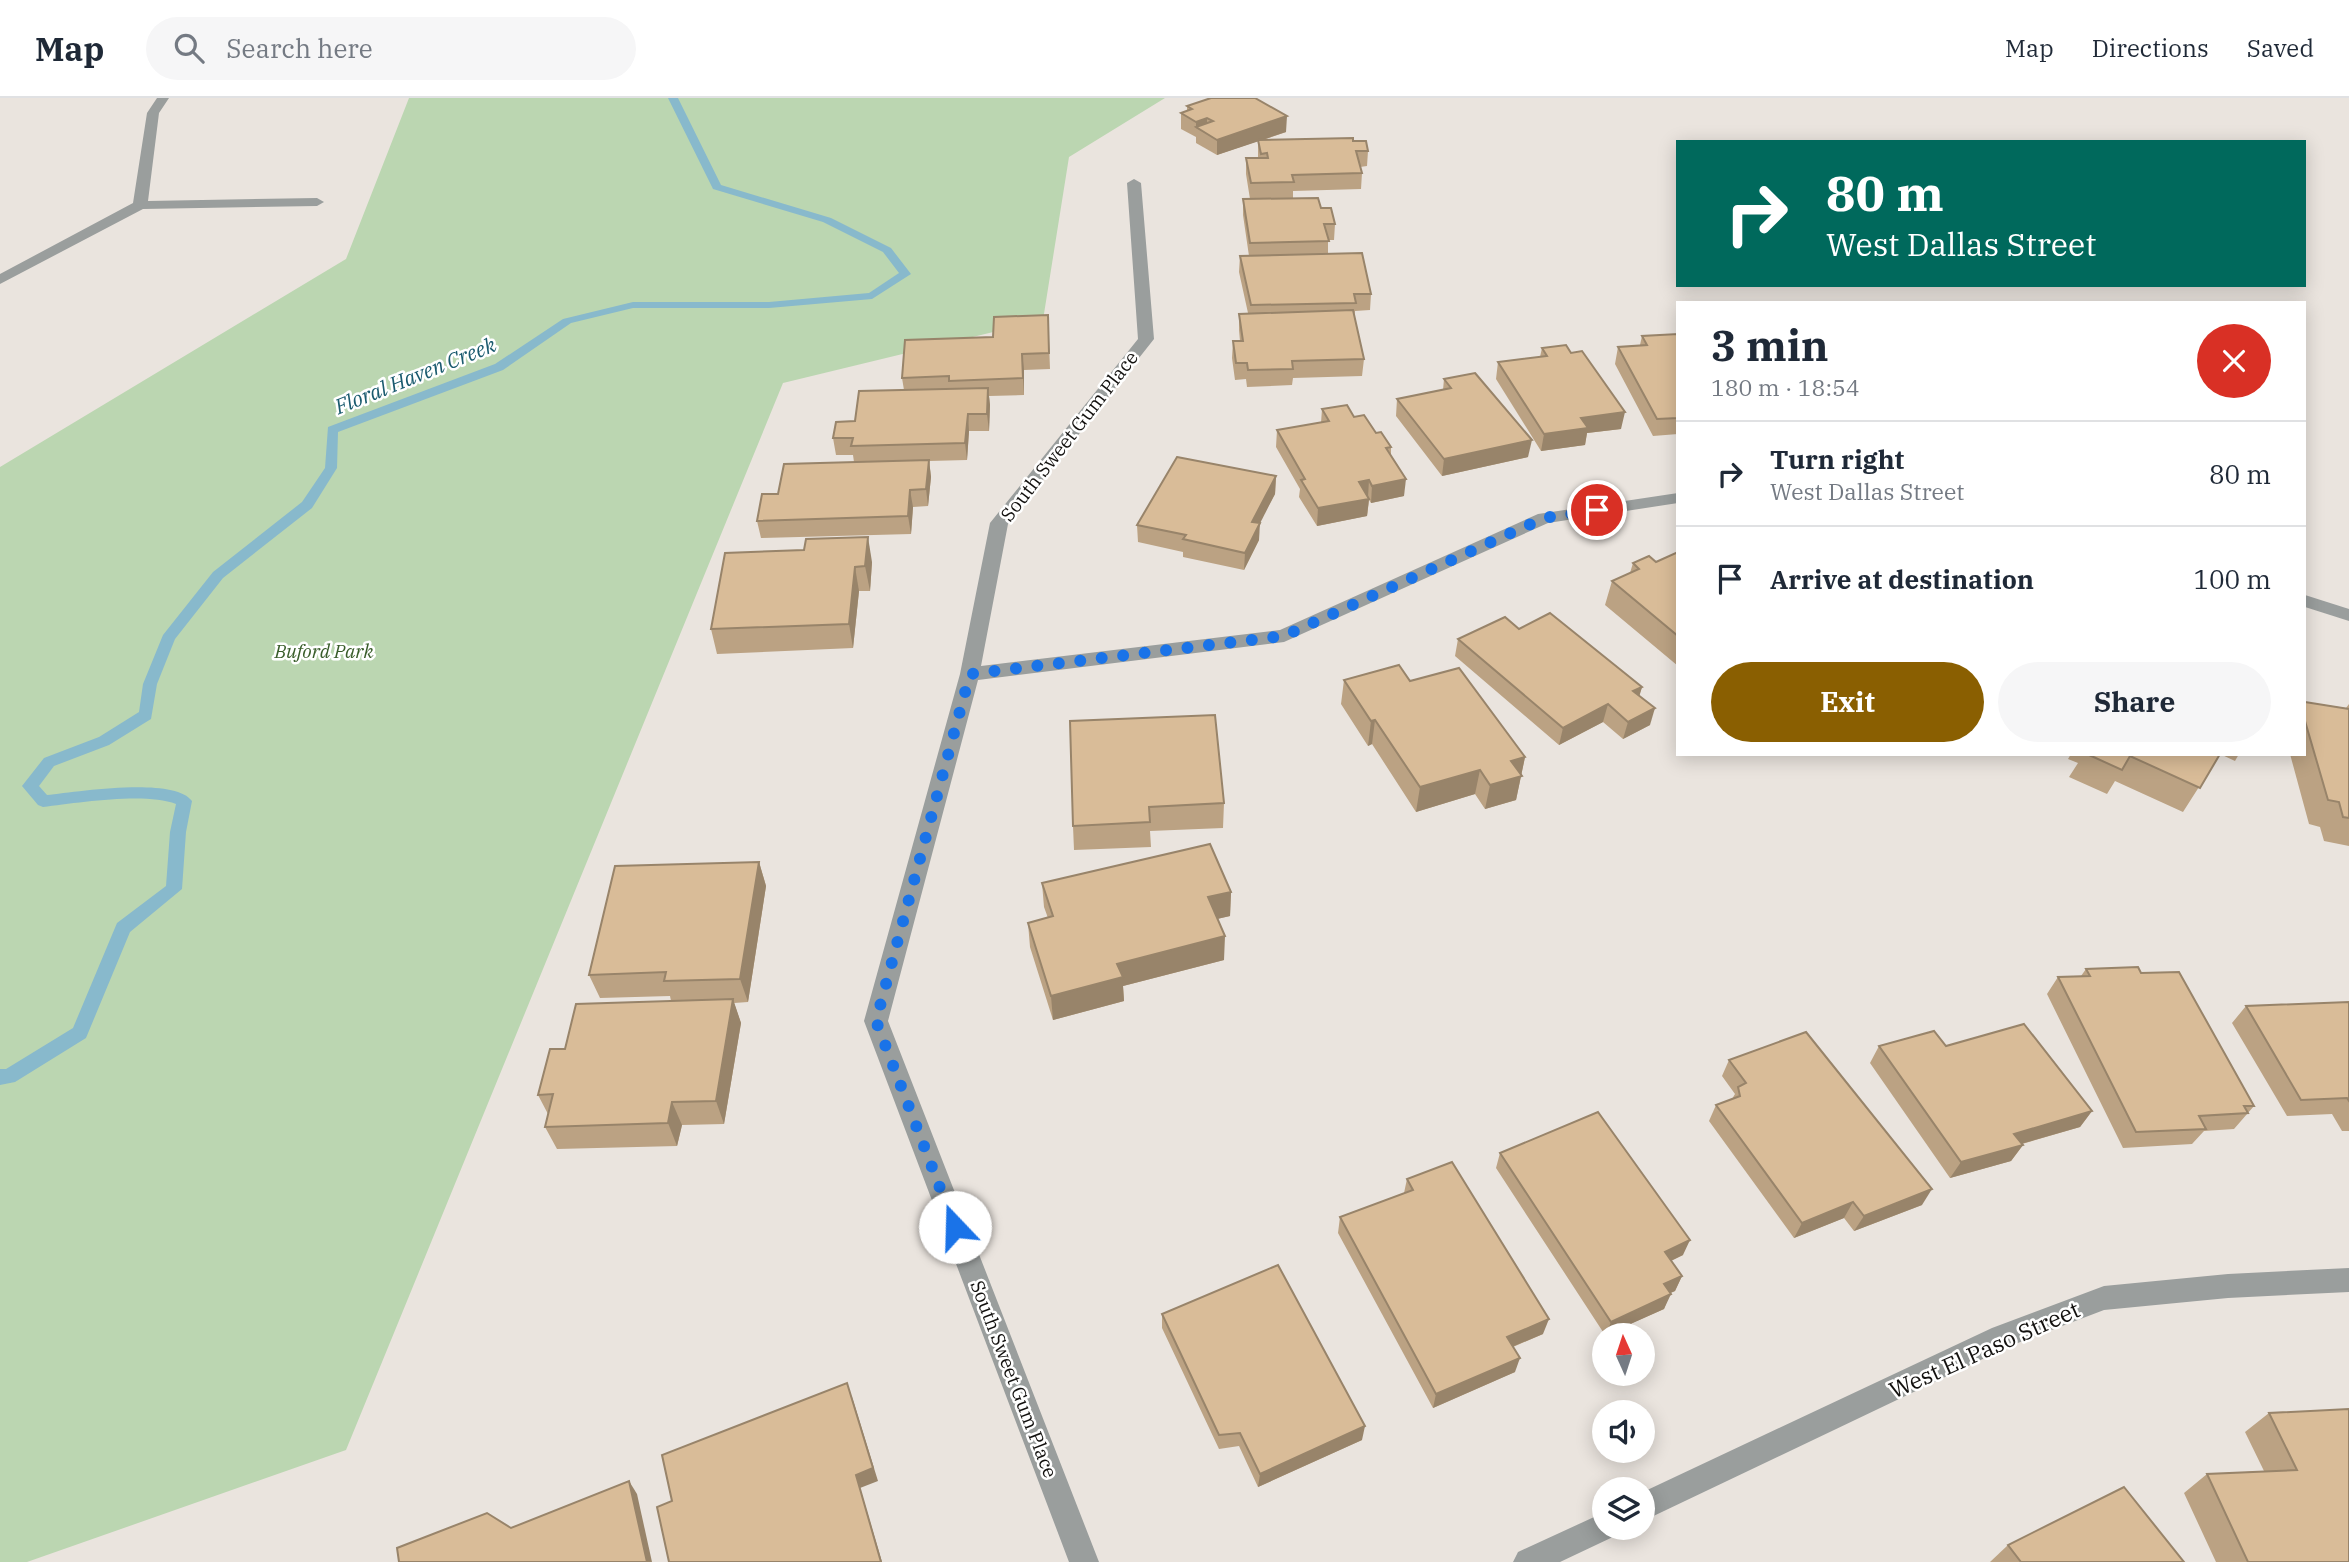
<!DOCTYPE html>
<meta charset="utf-8">
<style>
body{margin:0;font-family:"IBM Plex Serif",serif;background:#f6f6f7;color:#1f2937;height:100vh;display:flex;flex-direction:column;font-size:26px;white-space:nowrap}
*{box-sizing:border-box;margin:0}
p{font-size:23px;color:#747a83}
.icon{flex:none;width:38px;height:38px;fill:none;stroke:currentColor;stroke-width:2;stroke-linecap:round;stroke-linejoin:round}
.map{position:relative;flex:1;overflow:hidden}
.sheet{position:absolute;left:1676px;top:203px;width:630px;height:455px;display:flex;flex-direction:column;background:#fff;border-radius:0px;box-shadow:0 4px 18px #0003}
.sheet>*{flex:none}
.hud{position:absolute;left:1676px;top:42px;width:630px;height:147px;border-radius:0px;box-shadow:0 4px 18px #0003;background:#00695c;color:#fff;overflow:hidden}
.needle{width:46px;rotate:357deg}
.tools{position:absolute;left:1592px;top:1225px;display:grid;gap:14px}
.tools a{display:grid;place-items:center;width:63px;height:63px;border-radius:50%;background:#fff;box-shadow:0 4px 18px #0003;font-size:35px}
.pin{position:absolute;display:grid;place-items:center;width:60px;height:60px;color:#fff;margin:-30px;border:4px solid #fff;border-radius:50%;box-shadow:0 2px 7px #0007}
.me{position:absolute;width:77px;margin:-38px;rotate:339deg;stroke-linejoin:round;filter:drop-shadow(0 0 5px #0008)}
.turn{display:flex;align-items:center;gap:24px;height:147px;padding:0 35px;font-size:32px}
.turn .icon{width:91px;height:91px;stroke-width:2.5}
.turn b{display:block;font-size:49px;line-height:60px}
.round{display:grid;place-items:center;flex:none;width:74px;height:74px;border-radius:37px;background:#f6f6f7}
.summary{display:flex;align-items:center;justify-content:space-between;height:119px;padding:0 35px}
h1{font-size:42px;font-weight:700;line-height:52px}
.cta{display:flex;gap:14px;margin-top:auto;padding:14px 35px}
.cta a{flex:1;height:80px;border-radius:42px;background:#8a5f01;color:#fff;font-size:28px;font-weight:700;line-height:80px;text-align:center}
.cta a+a{background:#f6f6f7;color:#1f2937}
ul{padding:0;list-style:none}
li{display:flex;align-items:center;gap:21px;height:105px;padding:0 35px;border-top:2px solid #e0e1e3}
li div{flex:1}
li b{display:block;font-size:26px}
li em{font-style:normal}
header{display:flex;align-items:center;gap:42px;box-sizing:border-box;height:98px;padding:0 35px;background:#fff;border-bottom:2px solid #e0e1e3}
header strong{font-size:33px}
nav{display:flex;gap:38px;margin-inline-start:auto;font-size:24px}
.search{width:490px;height:63px;background:#f6f6f7;display:flex;align-items:center;gap:18px;box-sizing:border-box;padding:0 24px;border-radius:38px;color:#747a83;font-size:26px}
.map>svg:first-child{display:block}
.green{fill:#bbd6b1}
.lines{fill:none;stroke-linecap:round;stroke-linejoin:round}
.stream{fill:#88b9cc;fill-rule:evenodd}
.minor{fill:#9a9e9d;fill-rule:evenodd}
.wall{fill:#bba283}
.shaded-wall{fill:#98846a}
.building{fill:#d9bc98;stroke:#98846a;stroke-width:2}
.route{stroke:#1a73e8;stroke-width:12;stroke-dasharray:0 21.6}
.labels{text-anchor:middle;dominant-baseline:central;stroke-width:5;stroke-linejoin:round;paint-order:stroke}
.street-label{font-size:19px;fill:#12100e;stroke:#fff}
.park-label{font-size:19px;font-style:italic;fill:#395d2a;stroke:#fff}
.water-label{font-size:21px;font-style:italic;fill:#195a6e;stroke:#fff}
.near-street-label{font-size:23px;fill:#12100e;stroke:#fff}
</style>
<header>
<strong>Map</strong>
<div class="search"><svg class="icon" aria-label="search" viewBox="0 0 24 24"><circle cx="10" cy="10" r="6"/><path d="M15 15l6 6"/></svg>Search here</div>
<nav><a>Map</a><a>Directions</a><a>Saved</a></nav>
</header>
<div class="map">
<svg width="2349" height="1464" viewBox="0 0 2349 1464">
<rect width="100%" height="100%" fill="#eae4de"/>
<path class="green" d="M409,0H1165L1069,59L1043,222L783,285L346,1352L27,1464H0V369L346,161Z"/>
<g class="lines">
<path class="stream" d="M668,0H678L721,87L831,120L891,150L911,176L872,201L769,210H633L571,225L503,272L338,334L337,370L312,410L223,480L175,541L157,586L151,621L109,647L54,668L39,688L47,697C76,694 174,678 192,703L186,734L182,791L130,834L86,940L15,984L0,987V971H6L73,930L117,825L166,788L170,734L176,706C145,694 77,705 43,709L38,707L22,688L44,660L99,639L139,614L143,586L163,537L213,474L302,404L325,370L328,329L495,266L563,221L633,204H769L869,195L899,175L883,154L823,124L713,91Z"/>
<g class="minor">
<path d="M157,0H169L159,15L148,103L317,100L324,104L317,108L143,111L0,186V176L133,105L147,15Z"/>
<path d="M1134,81L1141,85L1154,241L1008,426L981,568L1280,532L1538,416L1678,395V405L1548,425L1284,544L978,582L888,923L1099,1464H1069L864,923L960,576L990,425L1138,241L1127,85Z"/>
<path d="M2305,497L2349,511V523L2305,509Z"/>
<path d="M2349,1170V1194L2228,1200L2104,1212L2010,1248L1643,1423V1394L1992,1230L2104,1188L2228,1176Z"/>
<path d="M1605,1414V1430H1619L1615,1438L1560,1464H1513L1518,1454Z"/>
</g>
</g>
<g class="wall">
<path d="M1187,8L1286,34L1263,42L1353,43L1368,53L1367,68L1360,69L1362,75L1361,91L1293,93V100L1250,101L1246,76V60H1258V43L1217,57L1196,45V39L1181,31V15L1187,13Z"/>
<path d="M1243,101L1321,110L1335,126L1334,142H1328V156L1371,196L1370,212L1355,213L1354,220L1364,261L1362,278L1293,280L1292,287L1247,289L1246,281L1235,282L1232,260L1233,243H1240L1239,232V216L1248,215L1239,174L1240,158H1249L1243,117Z"/>
<path d="M1048,217L1050,271L1024,272V297L989,298L990,307L989,333H969L967,362L929,363L931,379L928,408L913,409L911,436L761,440L757,423L778,396L854,364L853,357H836L833,340L904,292L902,280L993,239Z"/>
<path d="M1678,236V336L1653,338L1615,266L1618,249L1640,247L1642,238Z"/>
<path d="M1542,250L1621,331L1587,335L1585,347L1541,353L1496,281L1498,264L1540,259Z"/>
<path d="M1444,281L1528,359L1442,378L1396,318L1397,301L1443,292Z"/>
<path d="M1322,311L1354,319L1376,335L1391,349V357L1404,398L1371,405L1369,402L1367,418L1317,428L1299,399L1300,391L1276,349L1277,332L1321,325Z"/>
<path d="M1276,378L1275,396L1259,425V442L1244,472L1183,459V454L1138,444L1137,427Z"/>
<path d="M1678,454V568L1605,507L1612,483L1630,475L1633,465L1656,464Z"/>
<path d="M725,455L872,464L870,493H859L853,550L717,556L711,531Z"/>
<path d="M1519,531L1642,589L1639,598L1650,627L1623,641L1603,624L1559,647L1455,558L1458,541Z"/>
<path d="M1344,582L1410,583L1525,659L1516,702L1485,711L1475,696L1416,714L1372,646L1368,648L1341,606Z"/>
<path d="M2305,604L2346,610L2349,606V748L2324,743L2320,729L2309,726L2290,656H2305Z"/>
<path d="M1070,623L1224,705L1223,730L1150,733L1151,749L1074,752L1073,728Z"/>
<path d="M2071,656H2220L2183,714L2115,683L2107,696L2069,679L2078,665L2068,661Z"/>
<path d="M2220,656H2239L2235,663Z"/>
<path d="M759,764L766,788L748,904L734,905L741,925L724,1026L682,1027L677,1048L557,1051L545,1029L548,1016L538,997L671,903L670,898L600,900L589,877Z"/>
<path d="M1042,785L1231,794L1230,818L1217,821L1224,862L1123,888L1124,903L1053,922L1030,849L1028,825L1048,820L1044,809Z"/>
<path d="M2086,871L2141,875L2254,1008L2234,1031L2204,1033L2192,1046L2123,1050L2047,896L2058,879L2081,878Z"/>
<path d="M2349,904V1033H2342L2332,1016L2287,1018L2232,925L2246,908Z"/>
<path d="M1879,948H1946L2092,1013L2080,1029L2022,1046L2023,1047L2011,1063L1950,1080L1870,965Z"/>
<path d="M1729,962L1922,1107L1854,1133L1844,1120L1794,1140L1709,1023L1716,1007L1732,1001L1735,996L1722,978Z"/>
<path d="M1500,1055L1683,1157L1671,1163L1682,1178L1675,1193L1670,1195L1664,1211L1605,1237L1496,1070Z"/>
<path d="M1407,1081L1543,1236L1513,1249L1515,1274L1433,1310L1338,1135L1340,1119L1404,1095Z"/>
<path d="M1162,1216L1362,1342L1258,1389L1239,1348L1219,1351L1162,1230Z"/>
<path d="M2269,1315L2349,1464H2216L2184,1395L2207,1376L2264,1373L2245,1334Z"/>
<path d="M2008,1447L2184,1464H1990Z"/>
</g>
<g class="shaded-wall">
<path d="M1287,18L1286,34L1217,57V42Z"/>
<path d="M1207,20V36L1196,30V24Z"/>
<path d="M1022,256L1024,272V297L1023,280Z"/>
<path d="M988,290L990,307L989,333L987,316Z"/>
<path d="M1625,314L1621,331L1587,335L1585,347L1541,353L1544,336L1581,320Z"/>
<path d="M968,316L969,333L967,362L965,345Z"/>
<path d="M1532,342L1528,359L1442,378L1444,361Z"/>
<path d="M929,362L931,379L928,408L926,391Z"/>
<path d="M1276,378L1275,396L1252,441V424Z"/>
<path d="M1406,381L1404,398L1371,405L1372,388Z"/>
<path d="M1369,382L1368,399L1359,384Z"/>
<path d="M910,392L913,409L911,436L908,418Z"/>
<path d="M1369,401L1367,418L1317,428L1318,410Z"/>
<path d="M1260,425L1259,442L1244,472L1245,455Z"/>
<path d="M868,439L872,464L870,493L865,468Z"/>
<path d="M855,469L859,493L853,550L849,526Z"/>
<path d="M1642,589L1637,606L1633,593Z"/>
<path d="M1608,606L1603,624L1559,647L1563,630Z"/>
<path d="M1655,610L1650,627L1623,641L1628,624Z"/>
<path d="M1375,622L1372,646L1368,648L1371,623Z"/>
<path d="M1525,659L1516,702L1485,711L1490,687L1511,663Z"/>
<path d="M1480,672L1475,696L1416,714L1420,689Z"/>
<path d="M759,764L766,788L748,904L740,881Z"/>
<path d="M1231,794L1230,818L1208,823V799Z"/>
<path d="M1225,838L1224,862L1123,888L1124,903L1053,922L1051,898L1117,866Z"/>
<path d="M733,901L741,925L724,1026L716,1003Z"/>
<path d="M672,1004L682,1027L677,1048L668,1025Z"/>
<path d="M2092,1013L2080,1029L2003,1051L2014,1036Z"/>
<path d="M2023,1047L2011,1063L1950,1080L1961,1064Z"/>
<path d="M1932,1091L1922,1107L1854,1133L1864,1118Z"/>
<path d="M1853,1104L1844,1120L1794,1140L1802,1125Z"/>
<path d="M1690,1142L1683,1157L1658,1169L1665,1154Z"/>
<path d="M1682,1178L1675,1193L1657,1201L1664,1186Z"/>
<path d="M1671,1196L1664,1211L1606,1237L1611,1224Z"/>
<path d="M1549,1221L1543,1236L1502,1253L1507,1239Z"/>
<path d="M1520,1260L1515,1274L1433,1310L1436,1296Z"/>
<path d="M852,1299L878,1383L860,1390L882,1464H881L856,1377Z"/>
<path d="M1365,1328L1362,1342L1258,1389L1260,1376Z"/>
<path d="M629,1383L637,1396L652,1464H647Z"/>
</g>
<g class="building">
<path d="M1211,0H1255L1287,18L1217,42L1196,29L1213,23L1207,20L1196,24L1181,15L1192,11L1187,8Z"/>
<path d="M1353,40V43H1366L1368,53H1356L1362,75L1292,77L1294,84L1251,85L1246,60H1268L1267,55L1261,56L1258,42Z"/>
<path d="M1318,100L1321,110H1331L1335,126H1324L1329,143L1250,145L1243,101Z"/>
<path d="M1362,155L1371,196H1354L1356,205L1251,207L1240,158Z"/>
<path d="M1353,212L1364,261L1292,263L1293,271L1248,272L1247,265H1236L1233,243H1243L1239,216Z"/>
<path d="M1048,217L1049,255L1022,256L1023,280L949,283V278L902,280L905,242L993,239L994,219Z"/>
<path d="M1678,236V320L1657,321L1618,249L1647,247L1642,238Z"/>
<path d="M1566,247L1571,255L1582,253L1625,314L1581,320L1588,330L1544,336L1498,264L1547,258L1542,250Z"/>
<path d="M1475,275L1532,342L1444,361L1397,301L1451,290L1444,281Z"/>
<path d="M988,290L987,316H968L965,345L851,348L853,340H833L836,324L855,323L859,293Z"/>
<path d="M1347,307L1354,319L1364,317L1376,335L1381,334L1391,349L1386,350L1406,381L1372,388L1369,382L1359,384L1369,401L1318,410L1301,382L1305,381L1277,332L1329,323L1322,311Z"/>
<path d="M1177,359L1276,378L1252,424L1260,425L1245,455L1183,441L1186,437L1137,427Z"/>
<path d="M929,362L926,391L910,392L908,418L757,423L762,396H778L784,366Z"/>
<path d="M868,439L865,468L855,469L849,526L711,531L725,455L804,452L806,441Z"/>
<path d="M1678,454V538L1612,483L1639,471L1633,465L1649,458L1656,464Z"/>
<path d="M1550,515L1642,589L1633,593L1655,610L1628,624L1608,606L1563,630L1458,541L1505,519L1519,531Z"/>
<path d="M1399,567L1410,583L1459,570L1525,659L1511,663L1522,678L1490,687L1480,672L1420,689L1375,622L1371,623L1344,582Z"/>
<path d="M2305,604L2349,611V720L2343,719L2339,704L2328,702L2305,623Z"/>
<path d="M1215,617L1224,705L1149,709L1150,724L1073,728L1070,623Z"/>
<path d="M2087,656H2220L2200,690L2130,658L2122,672Z"/>
<path d="M1210,746L1231,794L1208,799L1225,838L1117,866L1123,879L1051,898L1028,825L1053,818L1042,785Z"/>
<path d="M759,764L740,881L664,883L666,874L589,877L615,768Z"/>
<path d="M2138,869L2141,875L2179,874L2254,1008H2244L2248,1015L2199,1018L2206,1031L2136,1034L2058,879L2090,878L2086,871Z"/>
<path d="M733,901L716,1003L672,1004L668,1025L545,1029L553,996L538,997L550,951H565L576,906Z"/>
<path d="M2349,904V1003L2347,1000L2301,1002L2246,908Z"/>
<path d="M2024,926L2092,1013L2014,1036L2023,1047L1961,1064L1879,948L1934,933L1946,948Z"/>
<path d="M1806,934L1932,1091L1864,1118L1853,1104L1802,1125L1716,1007L1740,998L1738,989L1746,985L1729,962Z"/>
<path d="M1598,1014L1690,1142L1665,1154L1682,1178L1664,1186L1671,1196L1611,1224L1500,1055Z"/>
<path d="M1452,1064L1549,1221L1507,1239L1520,1260L1436,1296L1340,1119L1413,1092L1407,1081Z"/>
<path d="M1278,1167L1365,1328L1260,1376L1240,1335L1219,1337L1162,1216Z"/>
<path d="M847,1285L873,1370L856,1377L881,1464H669L657,1409L672,1403L662,1357Z"/>
<path d="M2349,1311V1464H2248L2207,1376L2297,1372L2269,1315Z"/>
<path d="M629,1383L647,1464H399L397,1450L487,1415L511,1430Z"/>
<path d="M2124,1389L2184,1464H2021L2008,1447Z"/>
</g>
<g class="lines">
<path class="route" d="M955,1129L876,923L970,576L1284,538L1544,420L1597,412"/>
</g>
<g class="labels">
<g class="street-label">
<text transform="translate(1069 338) rotate(-52)">South Sweet Gum Place</text>
<text transform="translate(1014 1281) rotate(69)">South Sweet Gum Place</text>
</g>
<g class="park-label">
<text x="324" y="553">Buford Park</text>
</g>
<g class="water-label">
<text transform="translate(415 277) rotate(-22)">Floral Haven Creek</text>
</g>
<g class="near-street-label">
<text transform="translate(1984 1251) rotate(-24)">West El Paso Street</text>
</g>
</g>
</svg>
<div class="tools">
<a><svg class="needle" viewBox="-14 -14 28 28"><path d="M0-13l5 13h-10z" fill="#e53935"/><path d="M0 13l5-13h-10z" fill="#747a83"/></svg></a>
<a><svg class="icon" aria-label="sound" viewBox="0 0 24 24"><path d="M4 9h4l5-4v14l-5-4H4zM17 9q2 3 0 6"/></svg></a>
<a><svg class="icon" aria-label="layers" viewBox="0 0 24 24"><path d="M12 4l9 5-9 5-9-5zM3 14l9 5 9-5"/></svg></a>
</div>
<div class="pin" style="left:1597px;top:412px;background:#d93025"><svg class="icon" aria-label="arrive" viewBox="0 0 24 24"><path d="M6 21V4h12l-3 4 3 4H6"/></svg></div>
<svg class="me" style="left:955px;top:1129px" viewBox="-20 -20 40 40"><circle r="19" fill="#fff"/><path d="M0-13L10 11 0 6-10 11z" fill="#1a73e8"/></svg>
<div class="hud">
<div class="turn"><svg class="icon" aria-label="right" viewBox="0 0 24 24"><path d="M7 20v-9h11M14 6l5 5-5 5"/></svg><div><b>80 m</b>West Dallas Street</div></div>
</div>
<section class="sheet">
<div class="summary"><div><h1>3 min</h1><p>180 m · 18:54</p></div><a class="round" style="background:#d93025;color:#fff"><svg class="icon" aria-label="close" viewBox="0 0 24 24"><path d="M6 6l12 12M18 6L6 18"/></svg></a></div>
<ul>
<li><svg class="icon" aria-label="right" viewBox="0 0 24 24"><path d="M7 20v-9h11M14 6l5 5-5 5"/></svg><div><b>Turn right</b><p>West Dallas Street</p></div><em>80 m</em></li>
<li><svg class="icon" aria-label="arrive" viewBox="0 0 24 24"><path d="M6 21V4h12l-3 4 3 4H6"/></svg><div><b>Arrive at destination</b></div><em>100 m</em></li>
</ul>
<div class="cta"><a>Exit</a><a>Share</a></div>
</section>
</div>
